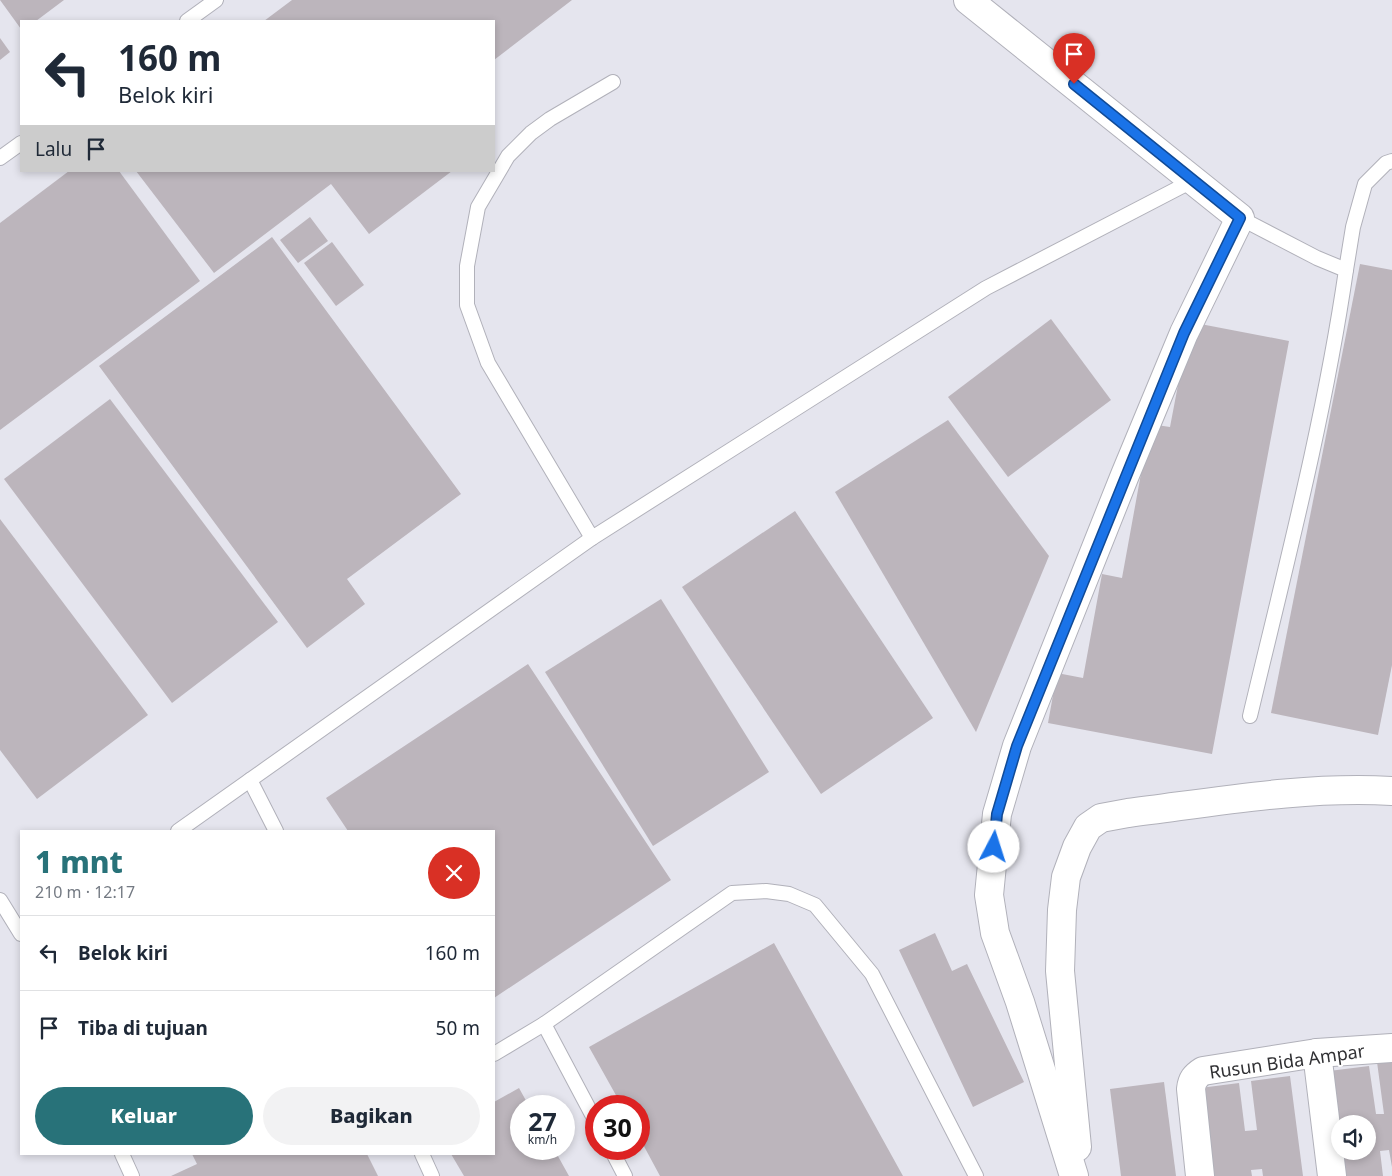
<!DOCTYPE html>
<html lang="id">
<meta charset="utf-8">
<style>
body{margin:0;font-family:"Noto Sans",sans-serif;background:#f2f2f3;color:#1f2937;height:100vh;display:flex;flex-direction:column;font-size:19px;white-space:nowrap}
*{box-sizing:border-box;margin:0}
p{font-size:16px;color:#747a83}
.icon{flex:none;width:28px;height:28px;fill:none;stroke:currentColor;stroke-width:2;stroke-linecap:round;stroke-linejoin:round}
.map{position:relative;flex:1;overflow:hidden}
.drawer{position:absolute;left:20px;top:830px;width:475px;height:325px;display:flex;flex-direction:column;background:#fff;border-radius:0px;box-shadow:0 2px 8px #0003}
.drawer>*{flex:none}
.guide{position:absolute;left:20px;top:20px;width:475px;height:152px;border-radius:0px;box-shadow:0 2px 8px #0003;background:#fff;color:#1f2937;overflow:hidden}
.controls{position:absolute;left:1331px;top:1115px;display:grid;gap:10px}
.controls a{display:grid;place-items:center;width:45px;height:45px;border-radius:50%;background:#fff;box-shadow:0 2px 8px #0003;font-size:25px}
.speed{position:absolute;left:510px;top:1095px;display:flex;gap:10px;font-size:25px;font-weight:700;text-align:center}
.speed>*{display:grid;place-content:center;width:65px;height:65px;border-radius:50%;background:#fff;box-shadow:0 2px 8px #0003;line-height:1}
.speed small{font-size:12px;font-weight:400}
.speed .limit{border:8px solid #d22;background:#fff;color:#111}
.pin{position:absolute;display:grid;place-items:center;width:42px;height:42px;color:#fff;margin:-51px -21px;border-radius:50% 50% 50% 0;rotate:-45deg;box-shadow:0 0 5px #0007}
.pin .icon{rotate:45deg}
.me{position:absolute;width:55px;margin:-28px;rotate:5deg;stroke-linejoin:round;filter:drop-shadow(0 0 4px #0008)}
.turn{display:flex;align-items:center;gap:18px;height:105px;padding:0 15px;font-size:22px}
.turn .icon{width:65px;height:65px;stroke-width:2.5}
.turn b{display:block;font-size:35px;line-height:42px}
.then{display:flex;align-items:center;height:48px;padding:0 15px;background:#0003;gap:10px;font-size:19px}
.round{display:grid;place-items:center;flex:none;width:52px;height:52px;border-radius:26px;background:#f2f2f3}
.headline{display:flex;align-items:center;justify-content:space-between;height:85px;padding:0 15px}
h1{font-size:30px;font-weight:800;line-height:38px;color:#287279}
.cta{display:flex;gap:10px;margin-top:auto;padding:10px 15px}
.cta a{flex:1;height:58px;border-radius:30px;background:#287279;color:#fff;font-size:20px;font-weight:800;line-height:58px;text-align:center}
.cta a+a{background:#f2f2f3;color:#1f2937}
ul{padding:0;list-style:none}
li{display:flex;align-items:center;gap:15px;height:75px;padding:0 15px;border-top:1px solid #e0e1e3}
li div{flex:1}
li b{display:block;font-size:19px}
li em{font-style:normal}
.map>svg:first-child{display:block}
.building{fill:#bcb5bc}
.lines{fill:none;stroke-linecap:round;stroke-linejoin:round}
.service-casing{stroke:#b1b1ba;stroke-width:16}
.minor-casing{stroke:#b1b1ba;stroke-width:30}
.service{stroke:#fff;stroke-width:14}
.minor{stroke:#fff;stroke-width:28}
.route-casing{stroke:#114b97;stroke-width:12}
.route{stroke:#1a73e8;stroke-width:9}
.labels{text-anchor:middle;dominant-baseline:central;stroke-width:4;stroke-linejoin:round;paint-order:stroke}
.street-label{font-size:18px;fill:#313134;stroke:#fff}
</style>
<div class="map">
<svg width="1392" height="1176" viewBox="0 0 1392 1176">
<rect width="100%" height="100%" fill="#e5e5ee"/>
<g class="building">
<path d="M0,0H64L36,21H21V29Z"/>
<path d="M292,0H572L494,60V21H264Z"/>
<path d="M0,38L10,52L0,60Z"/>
<path d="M69,171H119L200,281L0,430V223Z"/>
<path d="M136,171H452L369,234L331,184L214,273Z"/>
<path d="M310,217L328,241L298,263L280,240Z"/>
<path d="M272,237L461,494L347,579L365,604L307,648L99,366Z"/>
<path d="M332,242L364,285L336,306L304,263Z"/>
<path d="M1360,264L1392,270V665L1378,735L1271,713Z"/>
<path d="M1051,319L1111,400L1008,477L948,397Z"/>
<path d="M1190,322L1289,341L1212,754L1048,723L1057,673L1083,678L1102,574L1122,578L1150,424L1170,427Z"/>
<path d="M110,399L278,622L172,703L4,479Z"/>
<path d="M948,420L1049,556L976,732L835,492Z"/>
<path d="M795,511L933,718L821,794L682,587Z"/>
<path d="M0,519L148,715L37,799L0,750Z"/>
<path d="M661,599L769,772L653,846L545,672Z"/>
<path d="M528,664L671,880L494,998V831H348L326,798Z"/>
<path d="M935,933L952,971L967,964L1024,1082L973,1107L899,950Z"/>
<path d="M774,943L903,1176H660L639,1137V1106H622L589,1047Z"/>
<path d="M1392,1061V1167L1389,1150L1380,1151L1383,1176H1342L1339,1151H1368V1124H1340V1150L1329,1071L1369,1066L1376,1114H1384L1377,1062Z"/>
<path d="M1290,1076L1303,1176H1263L1262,1169L1251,1170L1252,1176H1211L1200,1088L1239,1083L1245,1131L1257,1130L1251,1081Z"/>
<path d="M1164,1082L1176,1176H1121L1110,1089Z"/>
<path d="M519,1088L529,1106H521V1149H554L569,1176H464L451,1154H494V1102Z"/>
<path d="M192,1154H367L378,1176H171L197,1164Z"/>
</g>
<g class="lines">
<defs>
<g id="service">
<path d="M187,21L216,0"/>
<path d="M613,82L550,119L531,133L508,156L478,207L467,266V305L488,363L592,538L986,288L1194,180"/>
<path d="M0,158L21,143"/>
<path d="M1240,218L1317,258L1346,270C1324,421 1285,569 1250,716"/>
<path d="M1346,270L1353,227L1365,184L1386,163L1392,161"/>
<path d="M250,780L276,831"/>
<path d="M178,831L592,538"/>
<path d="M0,900L21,934"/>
<path d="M544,1024L596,1122"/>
<path d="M494,1054L544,1024L732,893L766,891L789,894L815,905L872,974L976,1176"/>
<path d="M611,1149L625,1176"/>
<path d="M122,1154L132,1176"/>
<path d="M422,1154L432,1176"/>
</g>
<g id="minor">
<path d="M968,0L1240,218L1184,333L1125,475L1017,746L997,814L989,895L995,933L1020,1002L1074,1176"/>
<path d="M1317,1053L1332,1176"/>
<path d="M1077,1147L1060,971L1062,910L1066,877L1077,847L1088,827L1101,818L1128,813C1216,802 1303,786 1392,791"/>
<path d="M1200,1176L1191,1089C1192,1080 1195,1076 1203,1071L1317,1053L1392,1048"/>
</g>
</defs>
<use href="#service" class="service-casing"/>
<use href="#minor" class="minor-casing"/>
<use href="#service" class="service"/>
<use href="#minor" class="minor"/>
</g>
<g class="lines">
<defs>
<path id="route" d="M994,847L997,814L1017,746L1184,333L1240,218L1074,84"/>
</defs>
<use href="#route" class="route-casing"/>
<use href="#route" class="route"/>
</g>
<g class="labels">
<g class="street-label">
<text transform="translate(1287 1061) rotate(-8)">Rusun Bida Ampar</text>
</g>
</g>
</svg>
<div class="controls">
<a><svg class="icon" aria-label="sound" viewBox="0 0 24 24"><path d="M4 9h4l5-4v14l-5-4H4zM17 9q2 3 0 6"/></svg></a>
</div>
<div class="speed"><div>27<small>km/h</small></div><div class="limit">30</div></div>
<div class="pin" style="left:1074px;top:84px;background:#d93025"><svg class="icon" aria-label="arrive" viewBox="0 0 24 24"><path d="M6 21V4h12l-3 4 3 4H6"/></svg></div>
<svg class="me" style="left:994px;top:847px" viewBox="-20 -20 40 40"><circle r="19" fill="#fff"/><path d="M0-13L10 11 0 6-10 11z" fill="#1a73e8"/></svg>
<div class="guide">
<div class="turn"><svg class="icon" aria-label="left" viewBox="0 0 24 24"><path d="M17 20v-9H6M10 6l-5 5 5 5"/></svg><div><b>160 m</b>Belok kiri</div></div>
<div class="then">Lalu<svg class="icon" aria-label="arrive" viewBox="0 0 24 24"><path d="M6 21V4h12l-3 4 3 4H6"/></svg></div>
</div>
<section class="drawer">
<div class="headline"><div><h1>1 mnt</h1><p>210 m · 12:17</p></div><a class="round" style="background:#d93025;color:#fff"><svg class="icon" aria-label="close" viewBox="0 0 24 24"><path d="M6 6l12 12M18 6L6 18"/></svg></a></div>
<ul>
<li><svg class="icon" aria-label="left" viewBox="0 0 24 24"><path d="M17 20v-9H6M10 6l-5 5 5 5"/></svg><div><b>Belok kiri</b></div><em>160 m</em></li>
<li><svg class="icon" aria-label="arrive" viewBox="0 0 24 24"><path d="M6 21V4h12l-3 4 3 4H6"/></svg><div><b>Tiba di tujuan</b></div><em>50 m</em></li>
</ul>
<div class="cta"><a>Keluar</a><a>Bagikan</a></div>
</section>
</div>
